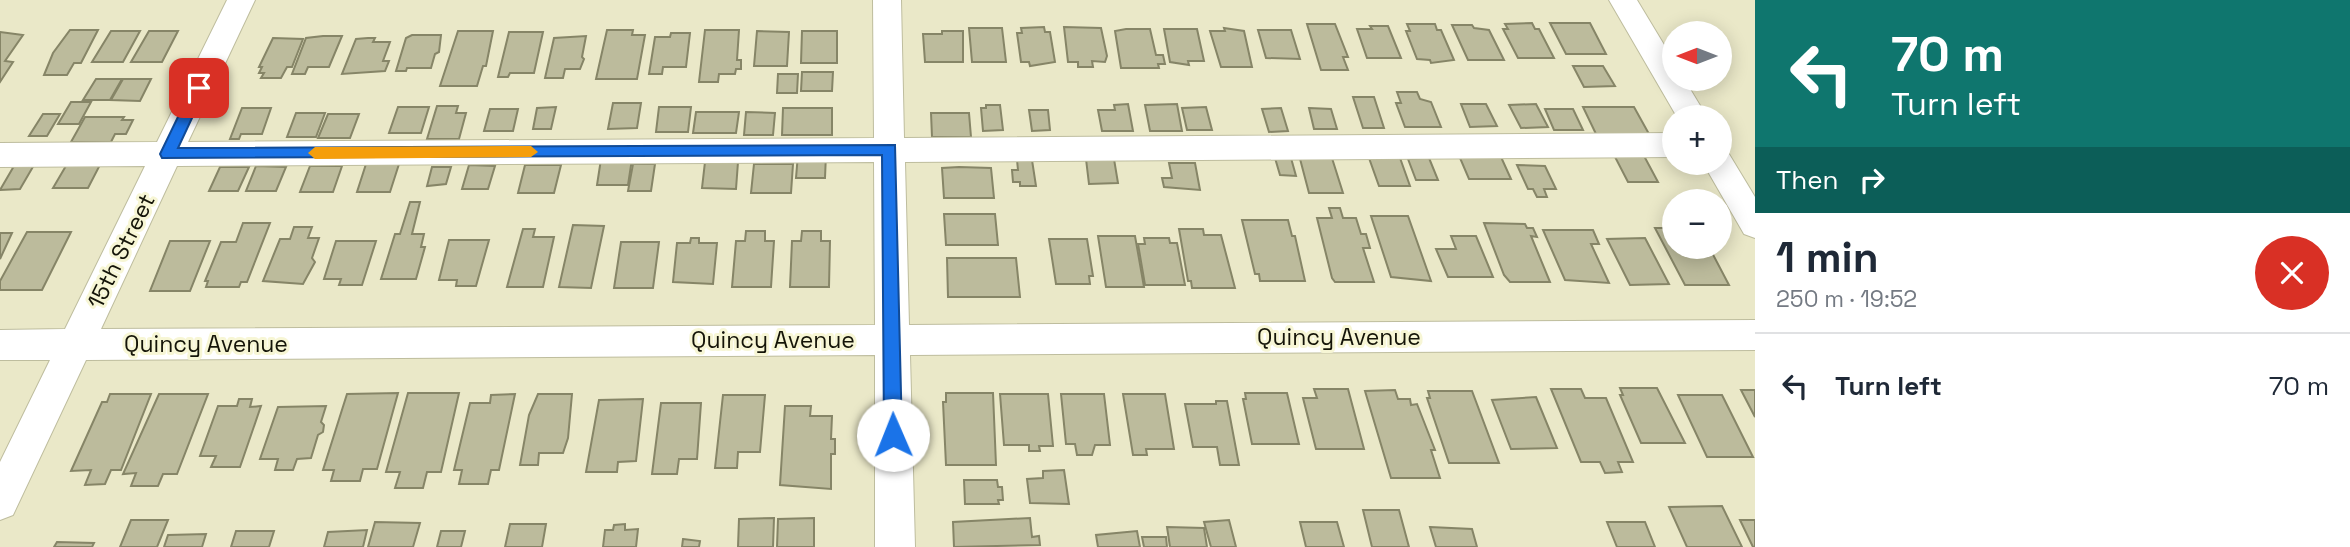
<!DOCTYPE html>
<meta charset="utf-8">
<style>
body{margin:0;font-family:"Space Grotesk",sans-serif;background:#f2f2f3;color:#1f2937;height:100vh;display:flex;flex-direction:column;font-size:26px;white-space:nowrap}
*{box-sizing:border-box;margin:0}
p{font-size:23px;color:#747a83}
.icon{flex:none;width:38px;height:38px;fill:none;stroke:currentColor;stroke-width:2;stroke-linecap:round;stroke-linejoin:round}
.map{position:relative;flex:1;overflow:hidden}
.drawer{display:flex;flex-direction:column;background:#fff;width:595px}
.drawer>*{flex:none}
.top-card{background:#0f766e;color:#fff;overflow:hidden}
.needle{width:46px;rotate:270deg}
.buttons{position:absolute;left:1662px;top:21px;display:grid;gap:14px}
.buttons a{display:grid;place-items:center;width:70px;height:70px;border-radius:50%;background:#fff;box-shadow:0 4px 18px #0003;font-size:35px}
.pin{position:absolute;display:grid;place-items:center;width:60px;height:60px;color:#fff;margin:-30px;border-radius:14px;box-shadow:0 4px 10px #0006}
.me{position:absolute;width:77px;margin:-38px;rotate:359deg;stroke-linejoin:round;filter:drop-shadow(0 0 5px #0008)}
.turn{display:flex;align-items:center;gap:24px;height:147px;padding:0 21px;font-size:32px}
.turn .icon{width:91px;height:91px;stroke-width:2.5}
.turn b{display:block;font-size:49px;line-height:60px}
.then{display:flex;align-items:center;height:66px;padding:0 21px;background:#0003;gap:14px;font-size:26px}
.round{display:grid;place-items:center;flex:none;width:74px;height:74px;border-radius:37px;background:#f2f2f3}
.overview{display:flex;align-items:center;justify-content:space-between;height:119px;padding:0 21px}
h1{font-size:42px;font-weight:600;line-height:52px}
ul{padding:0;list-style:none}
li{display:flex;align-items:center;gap:21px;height:105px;padding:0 21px;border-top:2px solid #e0e1e3}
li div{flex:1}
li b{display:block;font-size:26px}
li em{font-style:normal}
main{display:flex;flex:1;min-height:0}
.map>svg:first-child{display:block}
.building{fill:#bcbb9c;stroke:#868567;stroke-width:2}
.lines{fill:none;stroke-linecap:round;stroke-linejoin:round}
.minor-casing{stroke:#bebd9e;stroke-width:2}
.minor{fill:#fff;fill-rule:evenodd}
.route{fill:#1a73e8;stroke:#114b97;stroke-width:2}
.slow{fill:#f59e0b}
.labels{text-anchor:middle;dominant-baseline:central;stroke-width:6;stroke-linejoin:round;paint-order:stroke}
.street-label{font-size:23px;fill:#141408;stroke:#f7f6d5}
</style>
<main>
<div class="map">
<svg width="1755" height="547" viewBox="0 0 1755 547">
<rect width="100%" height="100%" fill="#eae8c8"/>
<g class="building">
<path d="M1532,23L1535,29H1539L1554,58H1518L1503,29H1508L1505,24Z"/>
<path d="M1550,23H1590L1606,54H1566Z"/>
<path d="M1307,24H1335L1348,57H1343L1348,70H1321Z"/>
<path d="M1407,24H1435L1437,30H1441L1454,60L1431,63L1430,60L1417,59L1406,31H1410Z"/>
<path d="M1452,25H1472L1474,28L1489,30L1504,60H1468Z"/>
<path d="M1370,26H1388L1401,58H1367L1357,29H1372Z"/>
<path d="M1044,27L1045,32H1050L1055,62L1030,66L1029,62H1021L1017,33H1022L1021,28Z"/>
<path d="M1064,27L1101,28L1107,56L1105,62L1092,61L1093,67H1078V62H1068Z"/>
<path d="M969,28H1002L1006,62H972Z"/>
<path d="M1224,28L1244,31L1252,67H1221L1210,31H1225Z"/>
<path d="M1126,29H1150L1156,55H1163L1165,64H1158L1159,68H1121L1115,31Z"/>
<path d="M1164,29H1197L1204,61H1188L1189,65L1170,62Z"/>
<path d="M70,30H98L81,63H74L67,75H44L53,53Z"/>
<path d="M607,30H633L632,35H645L637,79H596Z"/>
<path d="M705,30H739L737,60H741V69H736L735,74H719L718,82H699Z"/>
<path d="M1258,30H1291L1300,59L1266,58Z"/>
<path d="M111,31H140L123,62H92Z"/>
<path d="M149,31H178L162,62H131Z"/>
<path d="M458,31H493L486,66H483L477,86H440Z"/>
<path d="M757,31L789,32L787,66H754Z"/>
<path d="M802,31H837V63H801Z"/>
<path d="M942,31H963V62H925L923,34H942Z"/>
<path d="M0,32L23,35L5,61L13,62L0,82Z"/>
<path d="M509,32H543L534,73H510L508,77H498Z"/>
<path d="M671,33H690L686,67H663L662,74H649L655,37H670Z"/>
<path d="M412,35H441L439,52L435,54L431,68H407L406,71H396L406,38Z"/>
<path d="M323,36H342L329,67H308L305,74H292L306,38Z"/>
<path d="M586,36L582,57L584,59L580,69H565L563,78H545L554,38Z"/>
<path d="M273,38L303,39L292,67H287L281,78H261L264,73H259L262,67H259Z"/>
<path d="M368,38H375L373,42H390L383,61H389L385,71L342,74L356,39Z"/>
<path d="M1573,66H1603L1615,86L1584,87Z"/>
<path d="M802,72H833L832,91H801Z"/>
<path d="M778,74H798L797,93H777Z"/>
<path d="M96,79H122L110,100H83Z"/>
<path d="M123,79H151L140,101L111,100Z"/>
<path d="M1397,92H1417L1420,99L1431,102L1441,127H1405L1396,103H1401Z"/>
<path d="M1353,97H1374L1384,128H1363Z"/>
<path d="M71,102H91L79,124H58Z"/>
<path d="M613,103H641L637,128L608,129Z"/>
<path d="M1128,104L1133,131H1102L1098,110H1115L1114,105Z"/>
<path d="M1177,104L1182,131H1150L1145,105Z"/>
<path d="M1461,104H1486L1497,126L1470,127Z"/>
<path d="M1536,104L1548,127L1521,128L1509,105Z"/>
<path d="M986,105H1000L1003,130L983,131L981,108H986Z"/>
<path d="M437,106H458L456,113H466L459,139H427Z"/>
<path d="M398,107H429L421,133H389Z"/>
<path d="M556,107L551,129H533L537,108Z"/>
<path d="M659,107H691L688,132H656Z"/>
<path d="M1206,107L1212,130H1187L1182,108Z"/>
<path d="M1583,107H1634L1649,134H1596Z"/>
<path d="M242,108H271L262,134H241L239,139H230Z"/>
<path d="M783,108H832V135H782Z"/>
<path d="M1281,108L1288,131L1269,132L1262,109Z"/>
<path d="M1309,108L1331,109L1337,129H1314Z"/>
<path d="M490,109H518L513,131H484Z"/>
<path d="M1545,109H1573L1583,130H1554Z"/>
<path d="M1029,110H1048L1050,130L1032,131Z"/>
<path d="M696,112H739L736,133H693Z"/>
<path d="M746,112L775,113L773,135H744Z"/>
<path d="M296,113H325L316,137H287Z"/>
<path d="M931,113H969L971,137H932Z"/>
<path d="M43,114H60L47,136H29Z"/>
<path d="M328,114H359L350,138H318Z"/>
<path d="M85,117H124L122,120H133L126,134H115L111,142H71Z"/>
<path d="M798,154H826L825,178H796Z"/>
<path d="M1643,154L1658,182H1628L1614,155Z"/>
<path d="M1299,155H1331L1343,193H1309Z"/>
<path d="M1501,157L1511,179H1469L1460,158Z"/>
<path d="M1275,158H1291L1296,176L1280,175Z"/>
<path d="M1369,158H1400L1410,186H1379Z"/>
<path d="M1429,158L1438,180H1416L1408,159Z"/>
<path d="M70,159H103L88,188H53Z"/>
<path d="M601,159H632L628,185H597Z"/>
<path d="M1086,159H1114L1118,183L1089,184Z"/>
<path d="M1017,160H1032L1036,186H1020V182H1013L1012,170H1018Z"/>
<path d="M705,162H738L736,189L702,188Z"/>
<path d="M1169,163H1195L1200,190L1164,187L1162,178H1172Z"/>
<path d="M366,164H399L390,192H357Z"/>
<path d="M633,164H655L651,191H628Z"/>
<path d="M754,164H793L791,193H751Z"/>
<path d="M34,165L20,189L0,190L14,166Z"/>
<path d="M469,165L495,166L488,189H462Z"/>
<path d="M525,165H561L554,193H518Z"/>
<path d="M1517,165L1545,166L1556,189H1544L1547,197H1537L1533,189H1528Z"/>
<path d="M256,166L286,167L276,191H246Z"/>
<path d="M310,166H342L333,192H300Z"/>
<path d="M220,167H249L238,191H209Z"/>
<path d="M432,167H451L446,184L427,186Z"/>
<path d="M959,167L991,168L994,198H944L942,168Z"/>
<path d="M410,202H420L412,234H424L421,247H425L416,279H381L395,234H400Z"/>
<path d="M1329,208H1340L1343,218H1356L1361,234H1366L1370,248H1363L1374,282H1335L1332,278L1317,218H1332Z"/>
<path d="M944,214H995L998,245H946Z"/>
<path d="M1371,216H1408L1431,281L1391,277Z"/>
<path d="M1242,220H1288L1292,236H1295L1305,281H1260L1259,274H1255Z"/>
<path d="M243,223H270L247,282H241L239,287H206L208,281H205L221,242H236Z"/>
<path d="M1484,223L1525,224L1527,228H1533L1537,237L1531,236L1550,282H1510L1504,275Z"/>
<path d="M573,225L604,226L591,288L559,287Z"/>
<path d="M294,227H312L308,238H319L312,258L315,262L303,284L263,281L280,239H290Z"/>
<path d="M1655,228H1674L1675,247H1709L1729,285H1685Z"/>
<path d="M523,229H535L533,237H554L543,287H507Z"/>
<path d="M1179,229H1203L1204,235H1221L1235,288H1192L1191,281H1188Z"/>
<path d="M1543,230H1593L1599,244H1591L1609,283L1565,280Z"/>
<path d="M746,231H765V241H774L771,287H732L736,241H745Z"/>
<path d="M802,231H821V241H830L829,287H790L792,241H801Z"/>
<path d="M27,232H71L42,290H0V281Z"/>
<path d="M0,233H12L0,259Z"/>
<path d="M1098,236H1135L1144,287H1106Z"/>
<path d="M1451,236H1476L1493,277H1448L1436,249H1456Z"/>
<path d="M691,238H699V243H717L713,284L673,282L677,243H690Z"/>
<path d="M1144,238H1169L1170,243H1177L1185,285H1145L1138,244H1145Z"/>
<path d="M1645,238L1669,284L1630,285L1607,239Z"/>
<path d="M1049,239H1087L1093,276H1089L1090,284H1056Z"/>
<path d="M449,240H489L476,286H456L457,280H439Z"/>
<path d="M170,241H210L190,291H150Z"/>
<path d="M336,241H376L362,285H339L341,279H324Z"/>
<path d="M621,242H659L653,288H614Z"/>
<path d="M947,258H1016L1020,297H948Z"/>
<path d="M1620,388H1657L1685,443H1641L1620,395H1623Z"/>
<path d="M1314,389H1348L1364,449H1316L1303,398H1317Z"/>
<path d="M1551,389H1581L1585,398H1606L1633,462H1618L1622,472L1605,473L1600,462H1581Z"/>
<path d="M1395,390L1398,399H1410L1411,405L1417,404L1435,450H1431L1440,478H1391L1365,391Z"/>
<path d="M1741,390H1755V417Z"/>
<path d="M1428,391H1472L1499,463H1449L1427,398H1430Z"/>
<path d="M398,393L377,469H363L360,481H331L334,470H323L347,394Z"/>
<path d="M408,393H459L441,472H427L423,488H395L400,472H386Z"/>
<path d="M946,393H993L996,465H946L943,402H946Z"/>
<path d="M1245,393H1287L1299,444H1252L1243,399H1246Z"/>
<path d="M110,394H151L121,470H111L105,484L85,485L91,470L71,471L102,402H107Z"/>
<path d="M159,394H208L177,474H163L158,486H131L136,473L123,474Z"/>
<path d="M515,394L499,470H491L488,484H459L462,470H454L470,403H490L491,395Z"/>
<path d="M538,394H572L568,438L563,453H539L538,465H520L529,415Z"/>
<path d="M1000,394H1048L1053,446H1039L1040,451H1029V445H1004Z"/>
<path d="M1061,394H1104L1110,445H1095L1092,455H1077L1075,444H1066Z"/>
<path d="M1123,394H1165L1174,449H1146L1147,455H1133Z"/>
<path d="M723,395H765L760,452H738L737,468H715Z"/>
<path d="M1678,395H1722L1753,457H1707Z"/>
<path d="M1536,397L1557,448L1511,449L1492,400Z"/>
<path d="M239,399H252L250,407L261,406L240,467H211L216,456H200L218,406H237Z"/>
<path d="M643,399L636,461L618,462L617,472H586L599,400Z"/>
<path d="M1216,401H1227L1239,465H1220L1217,447H1193L1185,404H1216Z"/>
<path d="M661,403H701L697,459H679L677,474H652Z"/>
<path d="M326,406L321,422L324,425L323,432L318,435L311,458L297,459L293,470H275L278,459H260L278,407Z"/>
<path d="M785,406H811L810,416H832L831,439H835V454H831V489L780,485Z"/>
<path d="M1064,470L1069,504L1030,503L1027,479L1043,478V471Z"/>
<path d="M964,480H997L998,487H1002L1003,500H998L999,504H965Z"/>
<path d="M1722,506L1742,547H1687L1669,507Z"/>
<path d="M1363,510H1399L1409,547H1372Z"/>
<path d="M774,518L773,547H738L739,519Z"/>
<path d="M814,518V547H777L778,519Z"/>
<path d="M1030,518L1032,537L1039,536L1040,545L954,547L953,522Z"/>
<path d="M131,520H168L157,547H120Z"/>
<path d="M1229,520L1236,547H1211L1204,522Z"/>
<path d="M1740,520H1755V547H1753Z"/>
<path d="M375,522L420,523L413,547H368Z"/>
<path d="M1300,522H1337L1344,547H1306Z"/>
<path d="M1607,522H1645L1655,547H1617Z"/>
<path d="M510,524H546L542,547H505Z"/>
<path d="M625,524V530L638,529L636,547H603L605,530H613L614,525Z"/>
<path d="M1167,527L1204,528L1207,547H1170Z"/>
<path d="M1430,527L1472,529L1477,547H1436Z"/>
<path d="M367,530L363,547H324L328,532Z"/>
<path d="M236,531H274L269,547H231Z"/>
<path d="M441,531H465L461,547H437Z"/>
<path d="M1137,531L1140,547H1098L1096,535Z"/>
<path d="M206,534L202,547H164L168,535Z"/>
<path d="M1142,537H1166L1167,547H1144Z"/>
<path d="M683,539L700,541L699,547H682Z"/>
<path d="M57,542L94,543L92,547H54Z"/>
</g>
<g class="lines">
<defs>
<g id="minor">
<path d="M227,0H255L188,142L874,138L873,0H901L904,138L1675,133V157L905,162L909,325L1755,320V350L910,355L915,547H875V355L86,360L13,515L0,520V462L50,360H0V330L65,329L145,166L0,167V143L157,142ZM874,162L875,325L101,329L177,166Z"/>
<path d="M1609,0H1637L1675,63V79H1684L1707,117H1677Z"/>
<path d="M1720,152L1729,154L1755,197V238L1744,234L1703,163H1720Z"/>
</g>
</defs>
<use href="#minor" class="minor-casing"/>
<use href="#minor" class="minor"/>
</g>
<path class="route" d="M199,83L206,88L178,148L895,145L902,435L899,441H887L884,435L882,155L162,158L160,154L192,88Z"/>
<path class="slow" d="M531,146L538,152L531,157L315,159L308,153L315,147Z"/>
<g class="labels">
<g class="street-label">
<text transform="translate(121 251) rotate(-64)">15th Street</text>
<text x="1339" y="337">Quincy Avenue</text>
<text x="773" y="340">Quincy Avenue</text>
<text x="206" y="344">Quincy Avenue</text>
</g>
</g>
</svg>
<div class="buttons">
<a><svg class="needle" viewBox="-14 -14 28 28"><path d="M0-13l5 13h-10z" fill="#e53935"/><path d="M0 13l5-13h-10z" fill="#747a83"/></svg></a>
<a>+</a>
<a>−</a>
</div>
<div class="pin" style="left:199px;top:88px;background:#d93025"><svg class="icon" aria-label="arrive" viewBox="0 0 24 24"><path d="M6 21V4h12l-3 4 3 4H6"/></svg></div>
<svg class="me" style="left:893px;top:435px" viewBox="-20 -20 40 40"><circle r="19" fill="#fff"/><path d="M0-13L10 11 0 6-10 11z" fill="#1a73e8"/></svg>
</div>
<section class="drawer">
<div class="top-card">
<div class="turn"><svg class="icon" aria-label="left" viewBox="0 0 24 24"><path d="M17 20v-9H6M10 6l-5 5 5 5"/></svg><div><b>70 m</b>Turn left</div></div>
<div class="then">Then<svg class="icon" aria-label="right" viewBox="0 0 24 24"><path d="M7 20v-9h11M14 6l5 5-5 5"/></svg></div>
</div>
<div class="overview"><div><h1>1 min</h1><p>250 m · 19:52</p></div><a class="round" style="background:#d93025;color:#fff"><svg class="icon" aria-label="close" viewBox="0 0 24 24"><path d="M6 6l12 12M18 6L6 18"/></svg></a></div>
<ul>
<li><svg class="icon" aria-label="left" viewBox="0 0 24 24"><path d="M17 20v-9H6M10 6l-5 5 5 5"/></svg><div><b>Turn left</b></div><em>70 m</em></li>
</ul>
</section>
</main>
